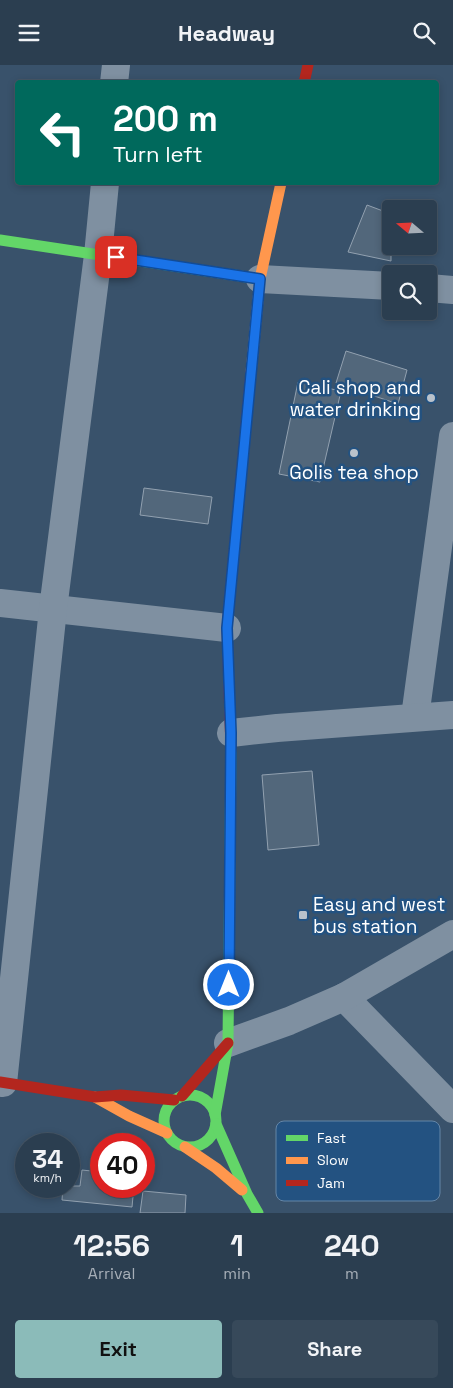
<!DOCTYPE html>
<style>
body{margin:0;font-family:"Space Grotesk",sans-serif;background:#37495a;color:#f1f3f6;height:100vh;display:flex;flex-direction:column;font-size:19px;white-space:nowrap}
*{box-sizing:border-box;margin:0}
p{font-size:16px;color:#a6aeb7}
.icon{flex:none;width:28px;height:28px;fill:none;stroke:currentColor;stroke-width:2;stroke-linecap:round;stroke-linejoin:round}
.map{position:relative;height:1148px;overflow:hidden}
.details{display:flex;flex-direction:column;background:#2b3e50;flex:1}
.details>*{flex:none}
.guide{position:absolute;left:15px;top:15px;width:424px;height:105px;border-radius:5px;box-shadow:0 2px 8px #0003,0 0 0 1px #475767;background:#00695c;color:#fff;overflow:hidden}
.needle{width:32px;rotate:289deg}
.fabs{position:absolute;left:382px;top:135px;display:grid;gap:10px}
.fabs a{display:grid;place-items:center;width:55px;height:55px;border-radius:5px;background:#2b3e50;box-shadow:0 2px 8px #0003,0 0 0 1px #475767;font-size:25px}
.speed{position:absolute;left:15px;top:1068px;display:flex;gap:10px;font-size:25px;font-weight:700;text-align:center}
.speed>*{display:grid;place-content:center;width:65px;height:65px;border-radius:50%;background:#2b3e50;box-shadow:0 2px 8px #0003,0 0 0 1px #475767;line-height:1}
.speed small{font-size:12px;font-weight:400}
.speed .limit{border:8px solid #d22;background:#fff;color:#111}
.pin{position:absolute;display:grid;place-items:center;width:42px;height:42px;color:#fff;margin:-21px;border-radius:10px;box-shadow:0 2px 8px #0006}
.me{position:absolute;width:55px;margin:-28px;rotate:0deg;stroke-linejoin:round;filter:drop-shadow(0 0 4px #0008)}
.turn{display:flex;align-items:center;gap:18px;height:105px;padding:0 15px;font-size:22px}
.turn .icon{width:65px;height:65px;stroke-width:2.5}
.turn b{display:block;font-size:35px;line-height:42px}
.eta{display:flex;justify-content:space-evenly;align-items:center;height:85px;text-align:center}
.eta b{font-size:30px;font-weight:700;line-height:35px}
.cta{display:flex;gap:10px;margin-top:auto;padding:10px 15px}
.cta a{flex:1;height:58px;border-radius:5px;background:#8bbbb9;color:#111;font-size:20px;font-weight:700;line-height:58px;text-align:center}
.cta a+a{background:#37495a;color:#f1f3f6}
header{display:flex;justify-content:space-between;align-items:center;height:65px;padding:0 15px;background:#2b3e50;font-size:22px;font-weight:700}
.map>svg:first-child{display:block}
.building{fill:#52677b;stroke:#92a1b0}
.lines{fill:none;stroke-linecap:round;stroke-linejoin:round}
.street{stroke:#7f90a1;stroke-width:28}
.fast{stroke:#63d668;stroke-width:11}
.slow{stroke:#ff974d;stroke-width:11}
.jam{stroke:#b3261e;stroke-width:11}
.route-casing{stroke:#114b97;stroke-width:12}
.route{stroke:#1a73e8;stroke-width:9}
.poi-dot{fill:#bac2cb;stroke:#235281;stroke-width:2}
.labels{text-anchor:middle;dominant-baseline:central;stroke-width:5;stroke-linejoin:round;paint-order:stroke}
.poi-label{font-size:19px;fill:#fff;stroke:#235281;text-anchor:end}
.key{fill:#235281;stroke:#6586a7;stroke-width:1}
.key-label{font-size:14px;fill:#fff}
</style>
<header><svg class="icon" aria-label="menu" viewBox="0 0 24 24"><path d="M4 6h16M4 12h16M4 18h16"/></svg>Headway<svg class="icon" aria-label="search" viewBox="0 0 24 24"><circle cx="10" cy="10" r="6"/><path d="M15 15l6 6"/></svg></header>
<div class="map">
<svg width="453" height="1148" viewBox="0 0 453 1148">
<rect width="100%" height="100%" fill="#39526b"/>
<g class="building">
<path d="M367,140L391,149V196L348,187Z"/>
<path d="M346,286L407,305L398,339L336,318Z"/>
<path d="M298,317L341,326L320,417L279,409Z"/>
<path d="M144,423L212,432L208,459L140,450Z"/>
<path d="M312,706L319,780L268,785L262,710Z"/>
<path d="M82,1105L101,1107V1121H134L132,1142L62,1135L63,1121H80Z"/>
<path d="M143,1126L186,1130L185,1148H140Z"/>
</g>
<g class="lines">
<g class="street">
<path d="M114,18L116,0"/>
<path d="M260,214L391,221"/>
<path d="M429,223L453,225"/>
<path d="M0,538L227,563"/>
<path d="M415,652L453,371"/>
<path d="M231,668L277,663L453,650"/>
<path d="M344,932L453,1044"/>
<path d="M228,978L289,956L344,932L453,869"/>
<path d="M3,1018L53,544L98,190L105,118"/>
</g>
<g class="fast">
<path d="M0,175L260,214"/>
<circle cx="190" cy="1056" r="26"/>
<path d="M215,1050L228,978L231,685"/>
<path d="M216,1059L247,1129L258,1148"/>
</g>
<g class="slow">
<path d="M251,307L260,214L281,118"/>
<path d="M95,1032L129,1051L167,1068"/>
<path d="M185,1082L216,1103L242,1125"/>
</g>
<g class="jam">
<path d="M304,18L308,0"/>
<path d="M231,685L227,563L251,307"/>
<path d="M0,1017L95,1032L121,1030L174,1035"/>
<path d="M182,1031L228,978"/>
</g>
</g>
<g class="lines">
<defs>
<path id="route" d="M116,192L260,214L227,563L231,668L229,920"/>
</defs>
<use href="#route" class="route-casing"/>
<use href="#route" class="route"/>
</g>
<g class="poi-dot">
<circle cx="431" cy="333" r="5"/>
<circle cx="354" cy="388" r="5"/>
<rect x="298" y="845" width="10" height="10" rx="2.5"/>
</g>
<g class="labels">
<g class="poi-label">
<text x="421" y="322">Cali shop and<tspan x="421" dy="22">water drinking</tspan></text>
<text x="354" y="407" text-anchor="middle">Golis tea shop</text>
<text x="313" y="839" text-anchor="start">Easy and west<tspan x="313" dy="22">bus station</tspan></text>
</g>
</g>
<rect x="276" y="1056" width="164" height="80" rx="8" class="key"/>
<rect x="286" y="1070" width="22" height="6" fill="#63d668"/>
<rect x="286" y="1092" width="22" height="7" fill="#ff974d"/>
<rect x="286" y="1115" width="22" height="6" fill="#b3261e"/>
<g class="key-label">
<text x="317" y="1078">Fast</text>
<text x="317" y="1100">Slow</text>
<text x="317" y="1123">Jam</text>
</g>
</svg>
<div class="fabs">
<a><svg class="needle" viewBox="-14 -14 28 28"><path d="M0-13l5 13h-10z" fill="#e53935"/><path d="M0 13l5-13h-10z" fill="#a6aeb7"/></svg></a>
<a><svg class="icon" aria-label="search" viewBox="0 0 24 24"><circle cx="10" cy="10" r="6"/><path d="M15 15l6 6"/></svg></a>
</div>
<div class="speed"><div>34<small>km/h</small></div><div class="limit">40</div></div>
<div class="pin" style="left:116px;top:192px;background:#d93025"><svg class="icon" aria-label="arrive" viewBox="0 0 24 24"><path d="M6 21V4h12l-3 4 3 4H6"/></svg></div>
<svg class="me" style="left:229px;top:920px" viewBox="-20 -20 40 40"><circle r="17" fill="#1a73e8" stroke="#fff" stroke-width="3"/><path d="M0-11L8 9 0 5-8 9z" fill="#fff"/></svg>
<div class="guide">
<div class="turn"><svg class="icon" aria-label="left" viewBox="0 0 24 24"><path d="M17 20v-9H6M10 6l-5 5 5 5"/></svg><div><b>200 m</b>Turn left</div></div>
</div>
</div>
<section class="details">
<div class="eta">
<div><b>12:56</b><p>Arrival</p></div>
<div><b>1</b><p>min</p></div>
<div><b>240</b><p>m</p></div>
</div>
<div class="cta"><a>Exit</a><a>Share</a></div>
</section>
